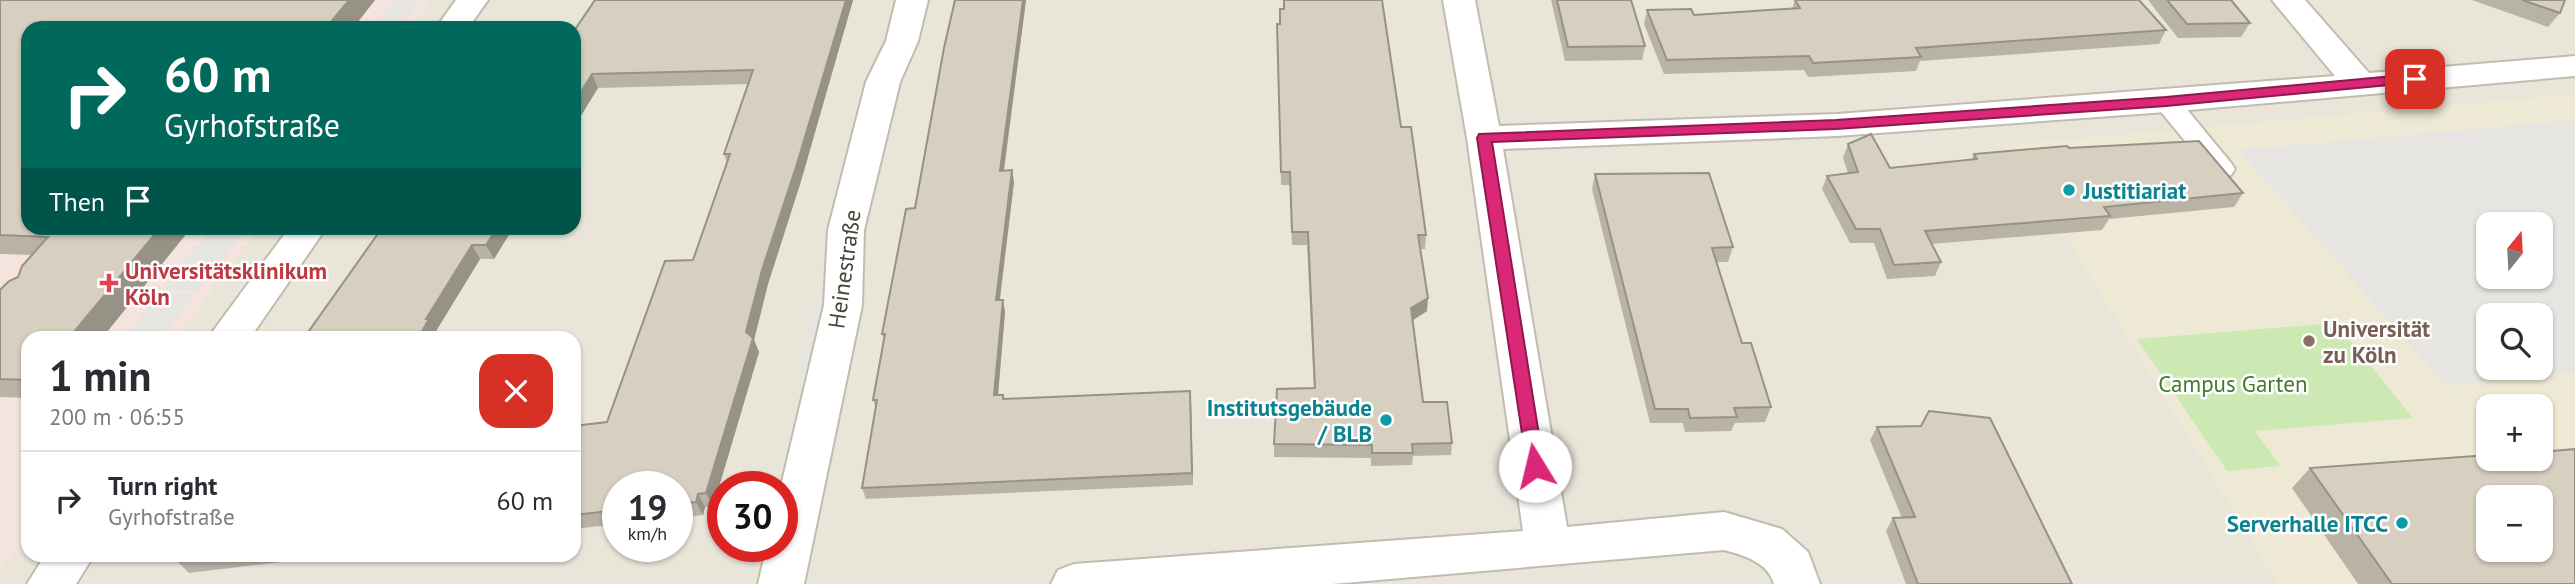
<!DOCTYPE html>
<meta charset="utf-8">
<style>
body{margin:0;font-family:"PT Sans",sans-serif;background:#f2f2f3;color:#2b2b33;height:100vh;display:flex;flex-direction:column;font-size:26px;white-space:nowrap}
*{box-sizing:border-box;margin:0}
p{font-size:23px;color:#7c7c81}
.icon{flex:none;width:38px;height:38px;fill:none;stroke:currentColor;stroke-width:2;stroke-linecap:round;stroke-linejoin:round}
.map{position:relative;flex:1;overflow:hidden}
.side{position:absolute;left:21px;top:331px;width:560px;height:231px;display:flex;flex-direction:column;background:#fff;border-radius:21px;box-shadow:0 2px 5px #0004}
.side>*{flex:none}
.hud{position:absolute;left:21px;top:21px;width:560px;height:214px;border-radius:21px;box-shadow:0 2px 5px #0004;background:#00695c;color:#fff;overflow:hidden}
.needle{width:46px;rotate:18deg}
.fabs{position:absolute;left:2476px;top:212px;display:grid;gap:14px}
.fabs a{display:grid;place-items:center;width:77px;height:77px;border-radius:14px;background:#fff;box-shadow:0 2px 5px #0004;font-size:35px}
.speed{position:absolute;left:602px;top:471px;display:flex;gap:14px;font-size:35px;font-weight:700;text-align:center}
.speed>*{display:grid;place-content:center;width:91px;height:91px;border-radius:50%;background:#fff;box-shadow:0 2px 5px #0004;line-height:1}
.speed small{font-size:18px;font-weight:400}
.speed .limit{border:10px solid #d22;background:#fff;color:#111}
.pin{position:absolute;display:grid;place-items:center;width:60px;height:60px;color:#fff;margin:-30px;border-radius:14px;box-shadow:0 4px 10px #0006}
.me{position:absolute;width:77px;margin:-38px;rotate:351deg;stroke-linejoin:round;filter:drop-shadow(0 0 5px #0008)}
.turn{display:flex;align-items:center;gap:24px;height:147px;padding:0 28px;font-size:32px}
.turn .icon{width:91px;height:91px;stroke-width:2.5}
.turn b{display:block;font-size:49px;line-height:60px}
.then{display:flex;align-items:center;height:66px;padding:0 28px;background:#0003;gap:14px;font-size:26px}
.round{display:grid;place-items:center;flex:none;width:74px;height:74px;border-radius:21px;background:#f2f2f3}
.head{display:flex;align-items:center;justify-content:space-between;height:119px;padding:0 28px}
h1{font-size:42px;font-weight:700;line-height:52px}
ul{padding:0;list-style:none}
li{display:flex;align-items:center;gap:21px;height:98px;padding:0 28px;border-top:2px solid #e1e1e2}
li div{flex:1}
li b{display:block;font-size:26px}
li em{font-style:normal}
.map>svg:first-child{display:block}
.residential{fill:#e9e5d9;fill-rule:evenodd}
.education{fill:#eee9d5;fill-rule:evenodd}
.medical{fill:#f5e4de}
.green{fill:#cce9b4}
.parking{fill:#e7e5e2;fill-rule:evenodd}
.lines{fill:none;stroke-linecap:round;stroke-linejoin:round}
.service-casing{stroke:#c1bcad;stroke-width:4}
.minor-casing{stroke:#c1bcad;stroke-width:4}
.service{fill:#fff;fill-rule:evenodd}
.minor{fill:#fff;fill-rule:evenodd}
.wall{fill:#b9b3a5}
.shaded-wall{fill:#969286}
.building{fill:#d7d0c0;stroke:#969286;stroke-width:2;fill-rule:evenodd}
.route{fill:#db2777;stroke:#8e194d;stroke-width:2}
.culture-dot{fill:#0f9aa8;stroke:#fff;stroke-width:2.5}
.health-dot{fill:#e0444e;stroke:#fff;stroke-width:2.5}
.education-dot{fill:#8d6e63;stroke:#fff;stroke-width:2.5}
.labels{text-anchor:middle;dominant-baseline:central;stroke-width:5;stroke-linejoin:round;paint-order:stroke}
.culture-label{font-size:23px;font-weight:bold;fill:#0d838f;stroke:#fff;text-anchor:end}
.street-label{font-size:23px;fill:#494438;stroke:#fff}
.health-label{font-size:23px;font-weight:bold;fill:#be3a42;stroke:#fff;text-anchor:start}
.education-label{font-size:23px;font-weight:bold;fill:#785e54;stroke:#fff;text-anchor:start}
.park-label{font-size:23px;fill:#427c2a;stroke:#fff}
</style>
<div class="map">
<svg width="2575" height="584" viewBox="0 0 2575 584">
<rect width="100%" height="100%" fill="#f5f3ea"/>
<path class="residential" d="M0,0H2575V584H0ZM28,28H574V228H28ZM2488,224H2541V276H2488ZM2488,315H2541V368H2488ZM28,338H574V555H28ZM2488,406H2541V458H2488ZM618,486H677V546H618ZM723,486H782V546H723ZM2488,497H2541V550H2488Z"/>
<path class="education" d="M2575,94V584H2278L2064,233L2004,145ZM2488,224H2541V276H2488ZM2488,315H2541V368H2488ZM2488,406H2541V458H2488ZM2488,497H2541V550H2488Z"/>
<path class="medical" d="M0,0H431L410,28H28V228H259L175,338H28V533L0,570Z"/>
<path class="green" d="M2336,323L2413,418L2255,431L2280,466L2227,471L2137,339Z"/>
<g class="parking">
<path d="M395,0H420L398,28H373Z"/>
<path d="M2575,120V373L2446,386L2239,150ZM2541,224V276H2488V224ZM2541,315V368H2488V315Z"/>
<path d="M212,228H247L198,291L162,290Z"/>
<path d="M159,294L195,295L161,338H124Z"/>
<path d="M829,301L812,373L797,374L815,302Z"/>
</g>
<g class="lines">
<defs>
<path id="service" d="M2166,93L2175,95L2231,163L2235,169L2231,175L2222,178L2213,175L2157,107L2154,101L2157,95Z"/>
<g id="minor">
<path d="M456,0H488L468,28H436Z"/>
<path d="M896,0H928L918,41L900,82L864,230L862,305L804,584H758L767,546H782L781,486L824,305L828,230L866,82L886,41Z"/>
<path d="M1443,0H1475L1499,126L1837,114L2335,76L2272,0H2305L2369,73L2575,56V76L2166,112L1837,136L1503,149L1567,527L1724,512L1782,529L1808,552L1820,584H1774C1768,562 1743,555 1724,550L1332,584H1051L1058,570L1074,564L1523,531L1467,138Z"/>
<path d="M289,228H326L250,338H208Z"/>
<path d="M45,555H94L76,584H27Z"/>
</g>
</defs>
<use href="#service" class="service-casing"/>
<use href="#minor" class="minor-casing"/>
<use href="#service" class="service"/>
<use href="#minor" class="minor"/>
</g>
<g class="wall">
<path d="M0,0H375L353,28L28,228H191L102,338H28V398L0,397V290L18,277L32,255L0,254Z"/>
<path d="M853,0L801,181L768,284L754,340L759,352L713,507H705L703,515L677,518V486H618V524L574,529V426L607,422L693,260L727,163L724,154L748,84L598,88L574,127V31Z"/>
<path d="M955,0H1026L1004,171L1014,182L1000,300L1005,312L998,395H1003L1004,399L1190,391L1193,485L866,499L862,488L876,408L873,400L884,340L882,334L915,208Z"/>
<path d="M1283,0H1382L1401,127L1426,235L1425,249H1420L1427,311L1413,320L1423,402L1452,443L1451,455L1413,456L1412,465L1371,466V458L1274,457V444L1314,389L1307,245H1292L1290,185H1281L1277,38L1284,9Z"/>
<path d="M1551,0H1631L1645,46L1642,60L1565,61Z"/>
<path d="M1795,0L2166,30L2159,44L1920,61L1916,71L1808,77L1804,70L1664,74L1644,24L1647,10L1694,15L1792,9Z"/>
<path d="M2148,0H2231L2250,23L2241,37L2178,38Z"/>
<path d="M2472,0H2565L2560,13L2548,27Z"/>
<path d="M1848,144L1890,168L1972,159L1974,154L2069,148L2243,193L2234,207L2109,219L2102,230L1931,244L1941,262L1935,276L1887,279L1874,243H1850L1822,189L1827,176L1848,173L1843,158Z"/>
<path d="M1595,174L1733,247L1728,262H1716L1742,343L1771,407L1765,422L1735,423L1731,431L1685,432L1683,423H1650L1592,189Z"/>
<path d="M382,228H513L494,259H480L436,331L438,333L435,338Z"/>
<path d="M1877,427L2072,584H1906L1886,531L1893,518H1902L1870,440Z"/>
<path d="M2310,468L2575,584H2358L2292,488Z"/>
<path d="M178,555H341L189,573L176,560Z"/>
<path d="M362,555H380L364,557Z"/>
<path d="M410,555H438L436,557L414,559Z"/>
</g>
<g class="shaded-wall">
<path d="M349,0H375L353,28H326Z"/>
<path d="M846,0H853L801,181L768,284L754,340L759,352L713,507L706,493L762,270Z"/>
<path d="M1023,0H1026L1002,183L1000,171Z"/>
<path d="M592,74L598,88L574,127V103Z"/>
<path d="M1012,170L1014,182L998,312L996,300Z"/>
<path d="M160,228H191L102,338H69Z"/>
<path d="M497,228H513L494,259L486,245Z"/>
<path d="M472,245L480,259L436,331L438,333L435,338H418L426,319Z"/>
<path d="M1428,298L1427,311L1410,322L1411,308Z"/>
<path d="M1003,300L1005,312L997,406L994,395Z"/>
<path d="M1190,391L1191,402L1193,485L1192,473Z"/>
<path d="M698,494L705,507L703,515L696,502Z"/>
</g>
<g class="building">
<path d="M0,0H349L326,28H28V228H160L69,338H28V380L0,379V290L9,281L18,277L22,266L48,237L0,235Z"/>
<path d="M595,0H846L796,167L762,270L746,332L753,338L706,493L698,494L696,502L677,504V486H618V510L574,515V426L607,422L665,261L693,260L730,154H724L753,70L592,74L574,103V31Z"/>
<path d="M955,0H1023L1000,171L1012,170L996,300H1003L994,395H1003V399L1190,391L1192,473L862,488L877,400H873L885,334H882L906,209L915,208L944,48Z"/>
<path d="M1284,0H1382L1401,127H1411L1426,235H1418L1428,298L1411,308L1423,402H1447L1452,443L1412,444L1413,453H1372V445L1274,444L1277,389L1315,388L1308,232H1292L1290,172H1281L1277,24H1280V9H1284Z"/>
<path d="M1557,0H1631L1645,46L1568,47Z"/>
<path d="M1795,0H2139L2166,30L1916,48L1921,57L1813,63L1809,56L1667,60L1647,10L1691,9L1694,15L1800,8Z"/>
<path d="M2167,0H2231L2250,23L2187,24Z"/>
<path d="M2522,0H2565L2560,13Z"/>
<path d="M1871,134L1890,168L1977,159L1974,154L2067,146L2069,148L2199,141L2243,193L2104,207L2110,216L1925,231L1941,262L1894,265L1880,229H1856L1827,176L1858,172L1848,144Z"/>
<path d="M1709,173L1733,247L1712,248L1742,343H1751L1771,407L1734,408L1737,417L1690,418L1688,409H1655L1595,174Z"/>
<path d="M382,228H497L486,245H472L426,319H429L418,338H304Z"/>
<path d="M1929,411L1990,418L2072,584H1918L1893,518L1915,517L1877,427L1921,426Z"/>
<path d="M2575,449V584H2392L2310,468L2488,455V458H2541V452ZM2488,497H2541V550H2488Z"/>
<path d="M178,555H217L176,560Z"/>
</g>
<path class="route" d="M2415,74L2420,76V82L2166,106L1836,129L1492,142L1544,466L1542,471L1535,473L1529,471L1527,466L1477,138L1479,134L1836,120L2166,97Z"/>
<g class="culture-dot">
<circle cx="2069" cy="190" r="7"/>
<circle cx="1386" cy="420" r="7"/>
<circle cx="2402" cy="523" r="7"/>
</g>
<path class="health-dot" d="M105.5 272.5h7v7h7v7h-7v7h-7v-7h-7v-7h7z"/>
<circle class="education-dot" cx="2309" cy="341" r="7"/>
<g class="labels">
<g class="culture-label">
<text x="2083" y="190" text-anchor="start">Justitiariat</text>
<text x="1372" y="407">Institutsgebäude<tspan x="1372" dy="26">/ BLB</tspan></text>
<text x="2388" y="523">Serverhalle ITCC</text>
</g>
<g class="street-label">
<text transform="translate(844 269) rotate(-82)">Heinestraße</text>
</g>
<g class="health-label">
<text x="125" y="270">Universitätsklinikum<tspan x="125" dy="26">Köln</tspan></text>
</g>
<g class="education-label">
<text x="2323" y="328">Universität<tspan x="2323" dy="26">zu Köln</tspan></text>
</g>
<g class="park-label">
<text x="2233" y="383">Campus Garten</text>
</g>
</g>
</svg>
<div class="fabs">
<a><svg class="needle" viewBox="-14 -14 28 28"><path d="M0-13l5 13h-10z" fill="#e53935"/><path d="M0 13l5-13h-10z" fill="#7c7c81"/></svg></a>
<a><svg class="icon" aria-label="search" viewBox="0 0 24 24"><circle cx="10" cy="10" r="6"/><path d="M15 15l6 6"/></svg></a>
<a>+</a>
<a>−</a>
</div>
<div class="speed"><div>19<small>km/h</small></div><div class="limit">30</div></div>
<div class="pin" style="left:2415px;top:79px;background:#d93025"><svg class="icon" aria-label="arrive" viewBox="0 0 24 24"><path d="M6 21V4h12l-3 4 3 4H6"/></svg></div>
<svg class="me" style="left:1535px;top:466px" viewBox="-20 -20 40 40"><circle r="19" fill="#fff"/><path d="M0-13L10 11 0 6-10 11z" fill="#db2777"/></svg>
<div class="hud">
<div class="turn"><svg class="icon" aria-label="right" viewBox="0 0 24 24"><path d="M7 20v-9h11M14 6l5 5-5 5"/></svg><div><b>60 m</b>Gyrhofstraße</div></div>
<div class="then">Then<svg class="icon" aria-label="arrive" viewBox="0 0 24 24"><path d="M6 21V4h12l-3 4 3 4H6"/></svg></div>
</div>
<section class="side">
<div class="head"><div><h1>1 min</h1><p>200 m · 06:55</p></div><a class="round" style="background:#d93025;color:#fff"><svg class="icon" aria-label="close" viewBox="0 0 24 24"><path d="M6 6l12 12M18 6L6 18"/></svg></a></div>
<ul>
<li><svg class="icon" aria-label="right" viewBox="0 0 24 24"><path d="M7 20v-9h11M14 6l5 5-5 5"/></svg><div><b>Turn right</b><p>Gyrhofstraße</p></div><em>60 m</em></li>
</ul>
</section>
</div>
